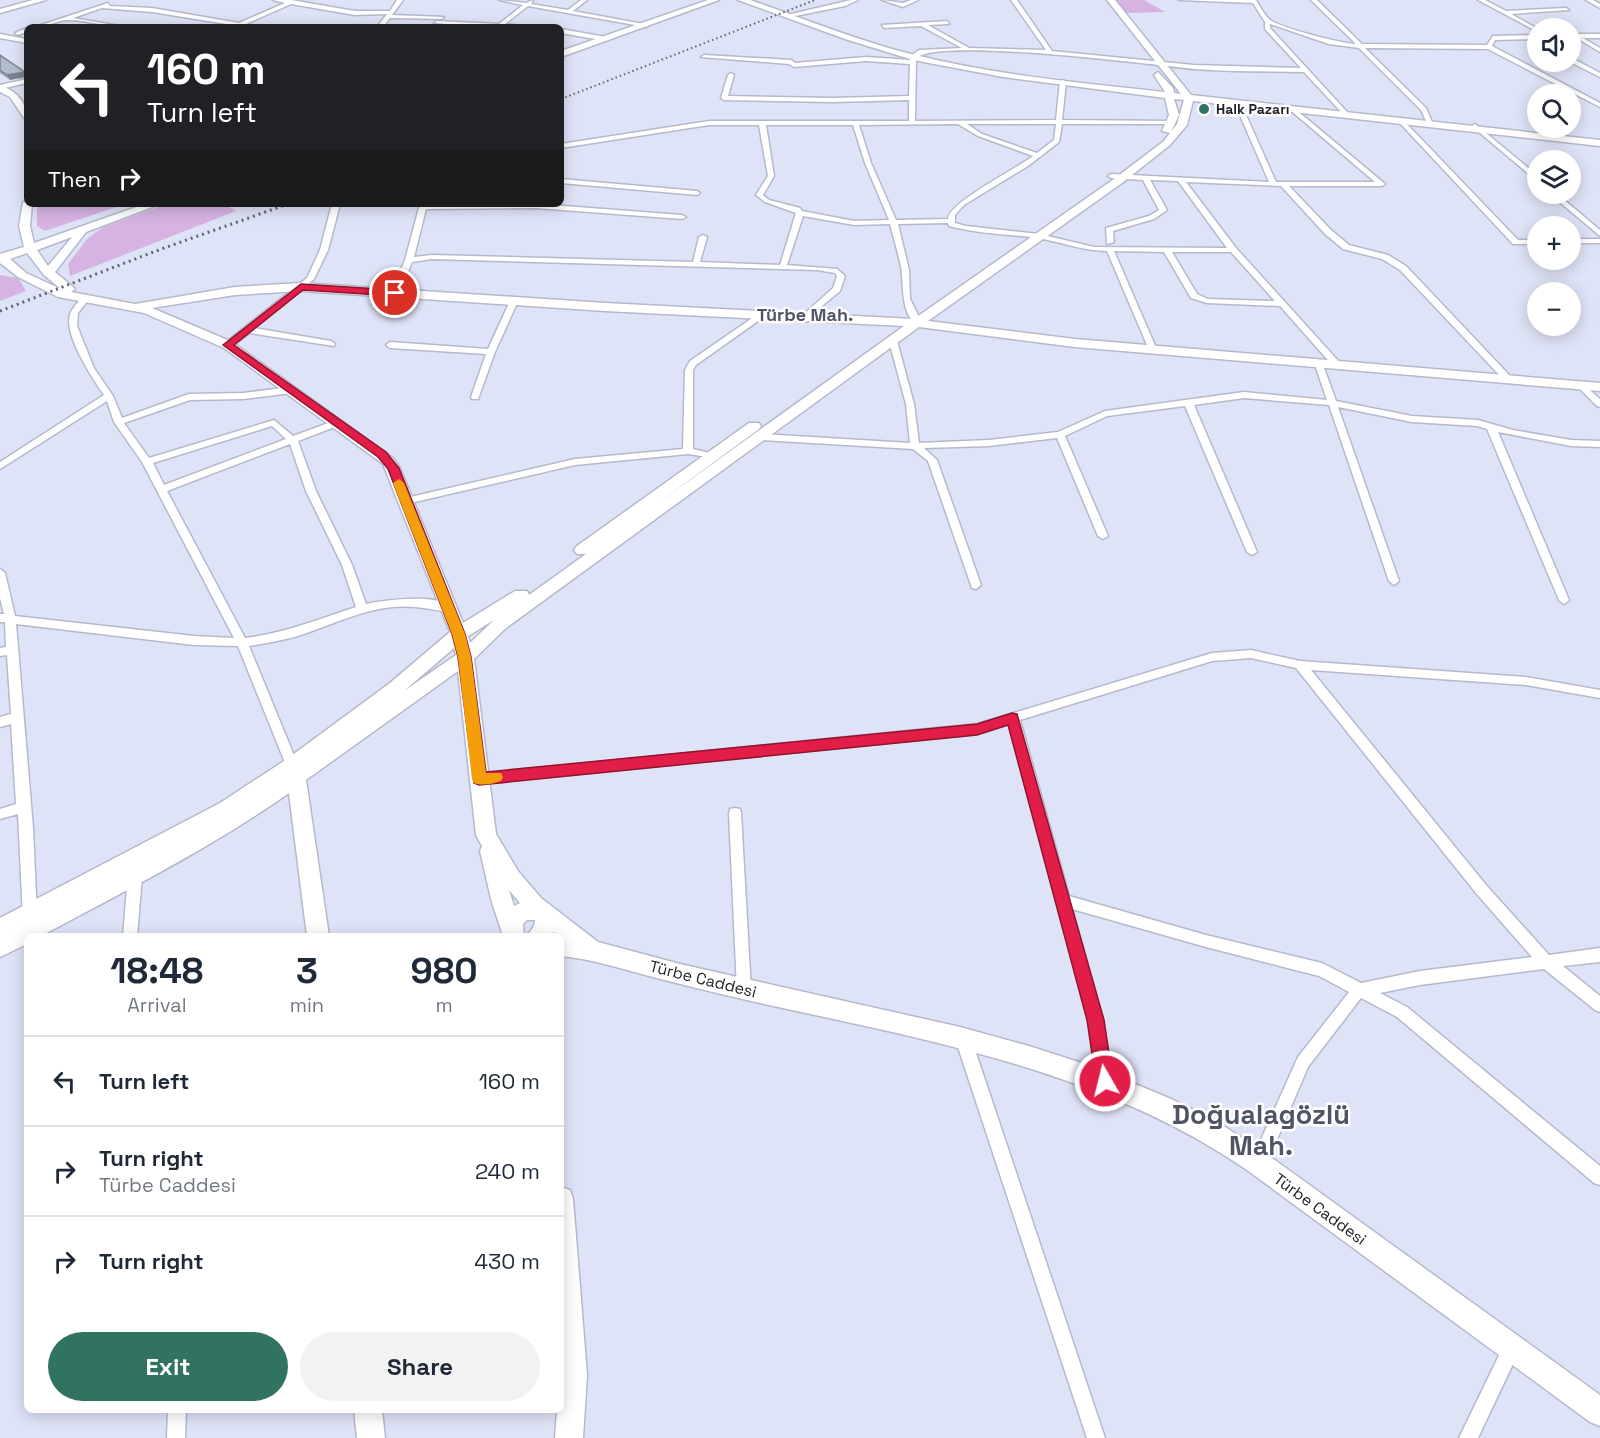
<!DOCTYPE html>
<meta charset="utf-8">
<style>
body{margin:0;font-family:"Space Grotesk",sans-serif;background:#f2f2f3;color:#1f2937;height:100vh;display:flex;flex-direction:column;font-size:22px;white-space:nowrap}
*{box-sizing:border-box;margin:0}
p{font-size:20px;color:#747a83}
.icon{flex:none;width:33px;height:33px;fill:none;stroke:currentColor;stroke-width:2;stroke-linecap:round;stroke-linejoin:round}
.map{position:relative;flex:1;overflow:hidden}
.panel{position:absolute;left:24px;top:933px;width:540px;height:480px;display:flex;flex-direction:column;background:#fff;border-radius:9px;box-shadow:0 3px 15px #0003}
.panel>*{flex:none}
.banner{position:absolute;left:24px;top:24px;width:540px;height:183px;border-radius:9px;box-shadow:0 3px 15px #0003;background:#202124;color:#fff;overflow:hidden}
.buttons{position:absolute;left:1527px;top:18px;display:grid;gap:12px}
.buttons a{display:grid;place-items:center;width:54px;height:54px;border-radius:50%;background:#fff;box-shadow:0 3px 15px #0003;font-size:30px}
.pin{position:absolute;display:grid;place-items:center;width:51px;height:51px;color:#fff;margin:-26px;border:3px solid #fff;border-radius:50%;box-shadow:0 2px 6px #0007}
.me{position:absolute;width:66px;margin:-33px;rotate:352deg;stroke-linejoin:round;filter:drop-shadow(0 0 4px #0008)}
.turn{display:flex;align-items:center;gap:21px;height:126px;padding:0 24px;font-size:27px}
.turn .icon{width:78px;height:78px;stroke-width:2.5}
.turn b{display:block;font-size:42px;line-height:51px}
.then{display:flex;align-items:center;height:57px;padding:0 24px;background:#0003;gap:12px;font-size:22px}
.eta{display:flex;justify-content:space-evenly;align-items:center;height:102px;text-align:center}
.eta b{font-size:36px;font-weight:700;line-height:42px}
.button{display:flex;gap:12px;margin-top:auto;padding:12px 24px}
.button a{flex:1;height:69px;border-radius:36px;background:#317261;color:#fff;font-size:24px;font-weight:700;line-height:69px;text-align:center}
.button a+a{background:#f2f2f3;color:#1f2937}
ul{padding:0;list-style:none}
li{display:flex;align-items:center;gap:18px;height:90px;padding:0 24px;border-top:2px solid #e0e1e3}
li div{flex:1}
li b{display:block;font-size:22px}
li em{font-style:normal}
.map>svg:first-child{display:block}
.green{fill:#d7b3e2}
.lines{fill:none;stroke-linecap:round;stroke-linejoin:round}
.street-casing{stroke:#b5b9cc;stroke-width:3}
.secondary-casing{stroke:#b5b9cc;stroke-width:3}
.street{fill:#fff;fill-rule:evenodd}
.secondary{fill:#fff;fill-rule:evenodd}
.rail-far1{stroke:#626470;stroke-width:2;stroke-dasharray:1.5 3;stroke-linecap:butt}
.rail{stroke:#626470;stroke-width:3;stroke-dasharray:2 4;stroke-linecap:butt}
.wall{fill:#98a3b0}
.shaded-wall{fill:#7c8490}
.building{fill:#b1bdcd;stroke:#7c8490;stroke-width:1.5}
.route{fill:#e11d48;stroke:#92132f;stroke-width:1.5}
.slow{fill:#f59e0b}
.poi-dot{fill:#317261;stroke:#fff;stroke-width:2}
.labels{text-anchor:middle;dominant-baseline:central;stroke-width:5;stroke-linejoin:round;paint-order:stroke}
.far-poi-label{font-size:14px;font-weight:bold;fill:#1e2027;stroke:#fff;text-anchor:start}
.street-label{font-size:16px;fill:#1e2027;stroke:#fff}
.far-district-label{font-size:18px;font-weight:bold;fill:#515465;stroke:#fff}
.near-district-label{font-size:27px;font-weight:bold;fill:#515465;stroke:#fff}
</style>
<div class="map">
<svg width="1600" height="1438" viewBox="0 0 1600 1438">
<rect width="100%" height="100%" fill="#dfe3f7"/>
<g class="green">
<path d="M1115,0H1144L1165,12L1129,13L1124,12Z"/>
<path d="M37,204H125L45,231L37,226Z"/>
<path d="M167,204H224L236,211L70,276L68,264L87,239L103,227Z"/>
<path d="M0,275L18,278L26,291L0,301Z"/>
</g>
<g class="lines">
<defs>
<g id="street">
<path d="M273,0H291L355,11H390L397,0H403L392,15L444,17L441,19L390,18L383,27H377L387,14L355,15L291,4L246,24L258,27H245L152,12L102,8L73,18L126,27C106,27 87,20 68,20C58,20 47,27 35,27L108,3L110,6L152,8L239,23L285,3Z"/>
<path d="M499,0L526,3L533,0L531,4L568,10L581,0H587L573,11L649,25L646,27L528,6L505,24L531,27H492L434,23L437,21L499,24L523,5Z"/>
<path d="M851,0H858L845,6L790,17L787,15Z"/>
<path d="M882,0L903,3L911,0H918L903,7Z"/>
<path d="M1011,0H1017L1052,51L1194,65L1301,68L1265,29V22L1253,3L1179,0H1256C1259,5 1264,14 1269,19C1277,27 1342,44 1356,44L1311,0H1317L1362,44L1487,45L1493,36L1538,35V39L1495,40L1492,46L1600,103V107L1488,49L1365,48L1426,108L1432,122L1427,123L1421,110L1359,48L1329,44L1270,24V28L1348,113V115H1344L1304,72C1268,71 1231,72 1195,69C1152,65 941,37 916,58L915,121L1056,120L1060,82L1063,80L1066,82L1062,120L1174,121V123L1172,124H1062L1059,142L1028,166L964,205L955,215V223L966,226L1039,234L1094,247L1227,248L1178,181L1150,180L1167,210L1154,219L1113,231L1114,242L1107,244L1106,228L1149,216L1159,210L1143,180L1111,178L1108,176L1111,174L1269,182L1235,104L1238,102L1241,104L1276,182H1375L1289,109L1294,108L1385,184L1382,186H1289L1331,230L1349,245L1388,255L1406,266L1511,377V381H1505L1400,270L1382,259L1343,249L1325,234L1281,186L1186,182L1236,248L1341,364V368H1335L1280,306L1207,303L1191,298L1164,252L1114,251L1157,350L1150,352L1107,251C1083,251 1061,242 1038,238C1008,234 978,234 949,226L948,223L898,224L909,270L910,299L922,323L918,325C900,315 904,284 901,267C898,253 894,239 890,224L854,225L803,216L787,265L837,269L845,276L840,291L806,319L802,317L803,315L833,288L837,276L835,273L817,270L432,259L412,262L399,293L395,295L391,293L405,260L420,204H538L682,215L686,217L682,219L536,208L426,209L414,257L432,255L693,262L699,237L703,235L707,237L700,262L780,265L796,213L765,202L756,195L768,176L759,125H709L561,148V144L709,121H909V100L833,102L724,100L721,98L728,75L731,73L734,75L728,96L833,98L909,96L910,64L866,61L794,67L789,64L701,57L704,55L791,60L795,63L866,57L910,60L911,56L919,50L962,48L921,26L884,28L882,25L947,21L949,24L928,25L969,48L1046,50ZM958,124L978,136L1033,156C1018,168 948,203 948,219L896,220L871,163L859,125ZM967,124H1056L1054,140L1037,153L982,134ZM766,125H853L865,163L889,220L854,221L802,211L800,208L769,200L763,195L774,176ZM1172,252H1231L1275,301L1208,299L1197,294Z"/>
<path d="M1478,0H1485L1506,11L1566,8L1569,10L1511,14L1538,29V32Z"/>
<path d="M1586,0H1593L1600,4V8Z"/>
<path d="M27,28V32L18,35L15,33Z"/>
<path d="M561,29L606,37L609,39L606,41L561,33Z"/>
<path d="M1579,34H1600V38H1583L1600,48V52L1580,40L1570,39V35L1577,36Z"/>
<path d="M1570,57L1600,73V77L1570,62Z"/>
<path d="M27,79V83L0,89V85Z"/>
<path d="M1397,118H1401L1518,240H1538V244H1513L1397,120Z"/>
<path d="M1475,124L1538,176V182L1473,127L1472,126Z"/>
<path d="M561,179L697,191L700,193L697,195L561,183Z"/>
<path d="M1550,194H1557L1600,230V236Z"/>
<path d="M332,204H340L328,250L314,279L254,328L331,341L335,344L334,346L249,333L231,347H225V343L307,278L320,250Z"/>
<rect x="1570" y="239" width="30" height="4"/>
<path d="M83,296L90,298L78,313L77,326L94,368L113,396L122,418L189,394L243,393L291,387L295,390L291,393L243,399L190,400L124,423L149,458L274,420L293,436L334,421H340V425L298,441L316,491L352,565L366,604C386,600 438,593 453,608L448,612C429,609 412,605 393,607C362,610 333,624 304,634C286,640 268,643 249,646L300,770L298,774H290L288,770L238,646L194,645L16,624L33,828L37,917L35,921L30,923L25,921L23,917L18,814L0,819V809L16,804L11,724L0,727V717L11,714L7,655L0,656V648L6,647L5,622H0V614H4L0,598V569L5,573L15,616L194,636L234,638L142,462L114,422L107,401L0,469V462L104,395C93,379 61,331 71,312C74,306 79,301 83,296ZM272,426L286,439L164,485L153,463ZM290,444L306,491L342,565L356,607C319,619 285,633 245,638L167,491Z"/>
<path d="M511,299L518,301L495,352L478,399H472L471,397L486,354L390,348L386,345L390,342L488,349Z"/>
<path d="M761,312L768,314L696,365L693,370V449L714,454V458L688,454L575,465L406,504L401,501L406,498L575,459L683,449L685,370L690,361Z"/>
<path d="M890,339L897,341L914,404L919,443L989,440L1058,432L1105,411L1244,392L1327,400L1315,365L1319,362L1323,365L1336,401L1412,416L1478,420L1513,430L1571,440L1600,441V447L1571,446L1498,432L1569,600L1564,604L1559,600L1487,429L1477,426L1412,422L1338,407L1399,581L1394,585L1389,581L1329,405L1244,398L1194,405L1257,552L1252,555L1247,552L1185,406L1107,416L1065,436L1108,536L1103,539L1098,536L1057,438L989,446L924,448L937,460L981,585L976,589L972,588L928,461L913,449L760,440L755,437L760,434L910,443L906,404L889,341Z"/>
<path d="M1583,384L1600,399V407L1597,406L1580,389V385Z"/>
<path d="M1251,650L1300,661L1526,677L1600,690V698L1526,685L1311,670L1486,885L1549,955L1600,948V962L1563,966L1600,996V1012L1595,1010L1544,969L1420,985L1380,993L1407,1007L1600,1166V1185L1594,1183L1397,1017L1361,998L1308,1067L1264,1170L1258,1172L1252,1170L1250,1164L1298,1057L1349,992L1319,976L1206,947L1072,909L1103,1020L1113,1081L1110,1086L1105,1089L1100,1086L1089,1020L1009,724L977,734L479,784L475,783L473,779L475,775L479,774L977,724L1212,653ZM1251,658L1296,668L1476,893L1532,957L1420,971L1361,983L1322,963L1206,935L1069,896L1020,720L1212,661Z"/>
<path d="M735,808L740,809L741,813L751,990L749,995L744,997L739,995L737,990L729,813L730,809Z"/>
<path d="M135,870L140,872L142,876L137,936H123L128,876L130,872Z"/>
<path d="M963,1031L968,1033L971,1038L1105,1438H1087L955,1038L958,1033Z"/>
<path d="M1511,1340L1517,1343L1520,1349L1478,1438H1459L1505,1343Z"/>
<path d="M168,1410H186L185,1438H167Z"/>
</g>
<g id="secondary">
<path d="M33,0H46L0,13V9Z"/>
<path d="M708,0H719L561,57V51Z"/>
<path d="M738,0H750C803,18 856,40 911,54C994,75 1080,83 1165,92L1154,75L1158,72L1173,88L1174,93L1181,94L1107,0H1115L1191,95L1600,140V146L1193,101L1187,125L1170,145L1122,183L928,321L1075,339L1600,383V391L1075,347L919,327L506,628L474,659L496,834L518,871L541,898L598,942L680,964L960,1027L1029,1046L1097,1068L1171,1099L1219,1123L1265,1153L1600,1395V1426L1590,1422L1247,1170C1100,1069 922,1039 751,1001C717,993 683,985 649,976C619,968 592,959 561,956V936L553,932L551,936H527L534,926L535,920H527L523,924L524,936H503L491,899L480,851L482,846L476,835L458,671L306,780L329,936H307L289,793C211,848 125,891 41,936H27V944L0,957V918L220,803L287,759L390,683L450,632L383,464L224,348L144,313L58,297L18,277L0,263V254L24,247L19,226L23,202L32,204L30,226L34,243L145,204H160L86,232L55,272L73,287L75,289L71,292L135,304L235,287L301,283L605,303L914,319L1114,179L1164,141L1170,133L1162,131L1169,115L1165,98L1003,77L913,60L845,39ZM1174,99L1184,100L1177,124L1171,132L1179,115ZM72,237L48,266L37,250ZM27,253L44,275L61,289L26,273L10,259ZM301,291L605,311L904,326L651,508L759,429L761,426L759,423H749L577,546L574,550L577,554H586L529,595L527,591H515L463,623L400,468L393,458L232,342L152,308L235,295ZM494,620L470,643L468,636ZM454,648L456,655L404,691ZM509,890L520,903L514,906Z"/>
<path d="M0,34L27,39V43L0,38Z"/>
<path d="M0,85C16,91 27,102 27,119L24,118L10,97L0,92Z"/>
<path d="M561,1187L570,1190L573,1199L587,1375L583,1438H555L557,1410H561Z"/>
<path d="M354,1410H382L385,1438H357Z"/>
</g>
</defs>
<use href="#street" class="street-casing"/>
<use href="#secondary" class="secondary-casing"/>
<use href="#street" class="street"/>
<use href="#secondary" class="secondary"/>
<path class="rail-far1" d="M561,99L815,0"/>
<path class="rail" d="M0,311L164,248L288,204"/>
</g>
<path class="wall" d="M0,55L10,80L0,73Z"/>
<path class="shaded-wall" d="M25,72L27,77L10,80L7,75Z"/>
<path class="building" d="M0,55L25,72L7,75L0,70Z"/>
<path class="route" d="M301,284L395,290L400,293L395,296L303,290L234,345L386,452L399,468L465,634L471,657L486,772L977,724L1012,713L1017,714L1104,1020L1113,1081L1111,1087L1105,1090L1098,1087L1096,1081L1087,1020L1008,725L977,735L479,785L474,783L458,657L452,634L388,469L378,457L223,345Z"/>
<path class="slow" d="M399,479L404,483L465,634L471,657L486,773H501L503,777L501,781C493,784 482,786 474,783L472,779L458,657L452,634L393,483Z"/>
<circle class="poi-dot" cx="1204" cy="109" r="6"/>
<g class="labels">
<g class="far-poi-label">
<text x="1216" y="109">Halk Pazarı</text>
</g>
<g class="street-label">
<text transform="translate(703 979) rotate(14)">Türbe Caddesi</text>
<text transform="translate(1320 1209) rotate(36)">Türbe Caddesi</text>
</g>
<g class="far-district-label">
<text x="805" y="314">Türbe Mah.</text>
</g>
<g class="near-district-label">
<text x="1261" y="1114">Doğualagözlü<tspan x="1261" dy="31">Mah.</tspan></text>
</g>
</g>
</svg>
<div class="buttons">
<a><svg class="icon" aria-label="sound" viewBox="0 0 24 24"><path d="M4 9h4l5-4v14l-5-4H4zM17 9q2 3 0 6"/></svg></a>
<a><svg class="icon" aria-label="search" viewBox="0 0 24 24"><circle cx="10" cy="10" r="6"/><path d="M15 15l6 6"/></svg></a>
<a><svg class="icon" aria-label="layers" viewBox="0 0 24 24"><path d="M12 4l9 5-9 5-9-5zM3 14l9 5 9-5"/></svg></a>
<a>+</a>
<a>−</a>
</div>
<div class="pin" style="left:395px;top:293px;background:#d93025"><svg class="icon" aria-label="arrive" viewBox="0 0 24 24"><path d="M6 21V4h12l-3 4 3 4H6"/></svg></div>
<svg class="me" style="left:1105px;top:1081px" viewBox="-20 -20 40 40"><circle r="17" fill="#e11d48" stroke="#fff" stroke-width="3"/><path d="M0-11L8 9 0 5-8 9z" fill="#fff"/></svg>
<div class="banner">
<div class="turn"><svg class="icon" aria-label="left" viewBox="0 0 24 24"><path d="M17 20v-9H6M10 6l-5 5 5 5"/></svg><div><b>160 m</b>Turn left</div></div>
<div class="then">Then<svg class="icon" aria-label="right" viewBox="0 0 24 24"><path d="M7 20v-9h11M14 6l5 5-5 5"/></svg></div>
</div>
<section class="panel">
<div class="eta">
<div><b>18:48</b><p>Arrival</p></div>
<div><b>3</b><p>min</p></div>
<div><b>980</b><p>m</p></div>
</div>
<ul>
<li><svg class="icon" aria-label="left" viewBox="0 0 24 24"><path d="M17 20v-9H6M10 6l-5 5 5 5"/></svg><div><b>Turn left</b></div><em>160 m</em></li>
<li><svg class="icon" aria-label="right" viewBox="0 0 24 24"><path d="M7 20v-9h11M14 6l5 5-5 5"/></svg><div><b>Turn right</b><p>Türbe Caddesi</p></div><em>240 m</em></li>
<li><svg class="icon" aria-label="right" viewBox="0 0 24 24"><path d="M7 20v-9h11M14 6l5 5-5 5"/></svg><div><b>Turn right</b></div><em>430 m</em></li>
</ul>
<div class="button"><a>Exit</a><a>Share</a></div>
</section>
</div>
